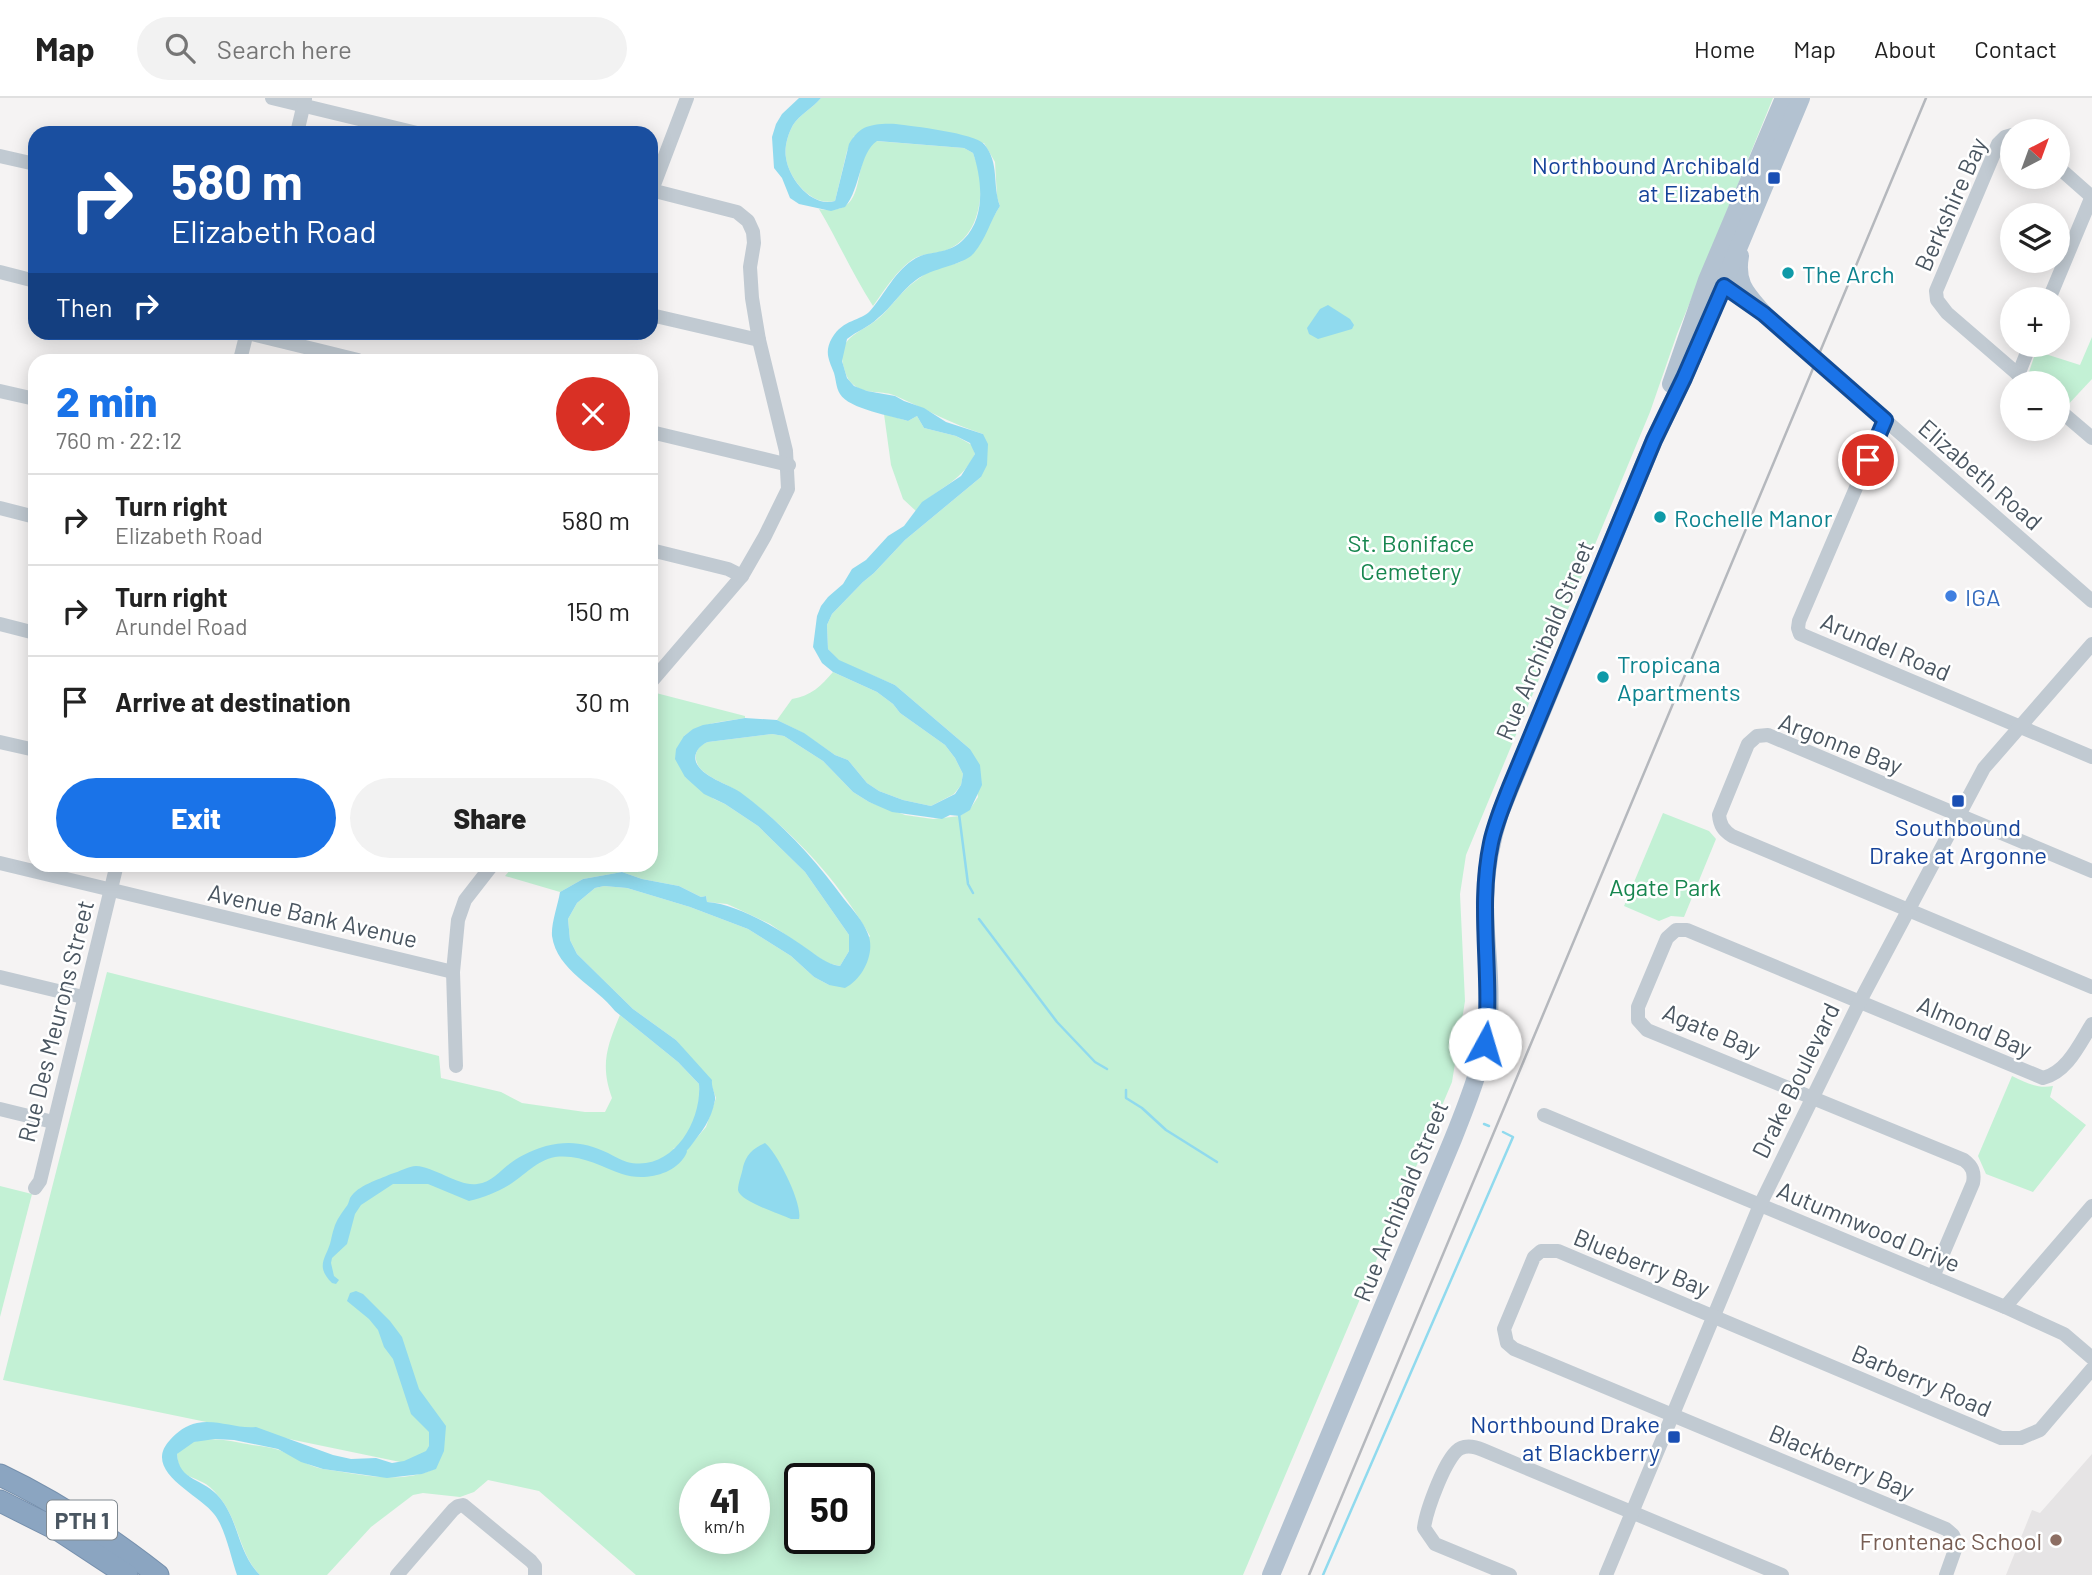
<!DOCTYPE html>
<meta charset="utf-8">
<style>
body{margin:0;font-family:Barlow,sans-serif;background:#f2f2f2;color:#222;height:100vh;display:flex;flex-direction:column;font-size:26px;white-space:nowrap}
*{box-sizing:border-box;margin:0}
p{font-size:23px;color:#767676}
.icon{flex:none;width:38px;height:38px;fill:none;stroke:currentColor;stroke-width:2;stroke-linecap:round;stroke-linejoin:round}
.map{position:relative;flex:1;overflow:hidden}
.side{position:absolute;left:28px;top:256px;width:630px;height:518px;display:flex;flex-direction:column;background:#fff;border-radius:21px;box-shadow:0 4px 18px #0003}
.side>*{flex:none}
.top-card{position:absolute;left:28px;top:28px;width:630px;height:214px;border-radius:21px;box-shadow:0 4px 18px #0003;background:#1a4fa0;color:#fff;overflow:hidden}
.needle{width:46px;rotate:41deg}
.tools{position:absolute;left:2000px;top:21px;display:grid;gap:14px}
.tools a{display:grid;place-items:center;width:70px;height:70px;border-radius:50%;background:#fff;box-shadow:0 4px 18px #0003;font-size:35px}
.speed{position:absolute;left:679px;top:1365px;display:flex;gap:14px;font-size:35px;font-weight:700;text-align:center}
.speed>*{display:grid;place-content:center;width:91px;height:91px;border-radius:50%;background:#fff;box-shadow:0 4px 18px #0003;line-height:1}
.speed small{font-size:18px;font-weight:400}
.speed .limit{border:4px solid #111;border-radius:10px;background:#fff;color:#111}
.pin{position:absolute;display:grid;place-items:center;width:60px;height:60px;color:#fff;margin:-30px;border:4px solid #fff;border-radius:50%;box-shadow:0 2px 7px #0007}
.me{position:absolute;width:77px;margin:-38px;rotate:6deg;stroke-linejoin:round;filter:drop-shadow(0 0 5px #0008)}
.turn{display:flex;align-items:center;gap:24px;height:147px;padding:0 28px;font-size:32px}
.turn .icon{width:91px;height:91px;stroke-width:2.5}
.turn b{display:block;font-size:49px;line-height:60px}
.then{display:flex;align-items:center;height:66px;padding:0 28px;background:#0003;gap:14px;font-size:26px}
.round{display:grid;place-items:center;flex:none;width:74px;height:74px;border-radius:37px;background:#f2f2f2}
.overview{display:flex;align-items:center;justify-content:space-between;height:119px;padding:0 28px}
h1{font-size:42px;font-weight:800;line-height:52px;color:#1a73e8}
.primary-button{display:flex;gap:14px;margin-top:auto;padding:14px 28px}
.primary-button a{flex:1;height:80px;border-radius:42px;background:#1a73e8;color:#fff;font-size:28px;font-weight:800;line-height:80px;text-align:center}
.primary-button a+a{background:#f2f2f2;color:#222}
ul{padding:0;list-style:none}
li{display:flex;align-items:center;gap:21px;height:91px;padding:0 28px;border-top:2px solid #e0e0e0}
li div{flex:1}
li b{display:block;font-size:26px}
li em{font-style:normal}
header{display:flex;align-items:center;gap:42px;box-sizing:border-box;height:98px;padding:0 35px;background:#fff;border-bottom:2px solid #e0e0e0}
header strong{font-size:33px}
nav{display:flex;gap:38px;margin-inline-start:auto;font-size:24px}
.search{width:490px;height:63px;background:#f2f2f2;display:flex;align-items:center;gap:18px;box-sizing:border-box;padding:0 24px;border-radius:38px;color:#767676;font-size:26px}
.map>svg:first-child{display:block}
.education{fill:#e6e4e5}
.green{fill:#c3f1d5;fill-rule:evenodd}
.water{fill:#90daee}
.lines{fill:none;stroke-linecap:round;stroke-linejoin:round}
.stream{stroke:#90daee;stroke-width:2.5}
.highway-casing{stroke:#7690ad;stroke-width:23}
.minor{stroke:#c1cad2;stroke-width:14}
.major{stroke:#b3c2d1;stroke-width:18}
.highway{stroke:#8ba5c1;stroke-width:21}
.rail{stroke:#b5b8bd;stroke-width:2.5}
.route-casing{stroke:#114b97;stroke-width:18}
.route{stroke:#1a73e8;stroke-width:12}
.transit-dot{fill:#1a4fb4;stroke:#fff;stroke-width:2.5}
.culture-dot{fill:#0f9aa8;stroke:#fff;stroke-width:2.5}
.shop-dot{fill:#3f7fe0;stroke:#fff;stroke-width:2.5}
.education-dot{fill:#8d6e63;stroke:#fff;stroke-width:2.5}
.labels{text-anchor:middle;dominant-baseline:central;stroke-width:5;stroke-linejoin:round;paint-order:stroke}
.shield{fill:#fff;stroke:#808990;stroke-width:2}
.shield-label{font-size:23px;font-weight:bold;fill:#4a5661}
.transit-label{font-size:24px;fill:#164399;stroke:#fff;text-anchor:end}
.street-label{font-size:24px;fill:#4a5661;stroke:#fff}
.culture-label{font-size:24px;fill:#0d838f;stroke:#fff;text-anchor:start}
.park-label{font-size:24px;fill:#17864f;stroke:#fff}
.shop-label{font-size:24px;fill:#366cbe;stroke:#fff;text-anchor:start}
.education-label{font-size:24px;fill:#785e54;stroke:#fff;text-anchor:end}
</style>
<header>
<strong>Map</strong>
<div class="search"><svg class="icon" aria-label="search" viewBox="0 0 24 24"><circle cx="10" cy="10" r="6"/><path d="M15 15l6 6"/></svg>Search here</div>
<nav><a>Home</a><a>Map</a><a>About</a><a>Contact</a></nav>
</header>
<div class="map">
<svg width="2092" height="1477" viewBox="0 0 2092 1477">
<rect width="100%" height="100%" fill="#f5f3f3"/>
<path class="education" d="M2092,1356V1477H2006L2032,1412L2040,1415Z"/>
<g class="green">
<path d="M821,0H1773L1677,236L1650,314L1466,757L1460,796L1465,903L1452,984L1243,1477H636L539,1393L488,1382L474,1394L460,1399L423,1395L413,1397L371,1429L327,1477H260C239,1456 239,1423 220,1400C216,1395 210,1388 204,1385C188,1376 179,1380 177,1356C195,1333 228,1343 252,1347C261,1348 270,1349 279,1352C294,1357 306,1368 323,1371C359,1376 400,1387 434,1371L3,1282L107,874L439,958L441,980L501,994L522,1005L585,1014H605L612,1000C600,967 607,948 620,917L678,964L699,986C701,1007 693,1041 673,1051L688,1050L706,1029L716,1000L711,986L676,942L633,911L577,856L570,842L568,821L577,805L595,790L604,788L627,790L690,809L748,831L791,858L814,879L829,887L870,838C839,783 791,731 740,695C729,686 702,679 697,665C693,655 699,647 708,644L772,636L784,638L823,663L853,694L869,704L905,717L933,721L960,718L970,711L978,699L970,651L895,587L839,563L828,551L827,527L832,516L863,484L874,475L905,442L981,379L983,336C952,326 925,311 896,298C883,292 867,297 855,288C848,283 846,277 844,270C834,238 863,235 880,219C893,207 902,192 917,182C922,178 929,173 935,171C945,167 958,167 965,161C984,144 987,128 1000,108L997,99L995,64L984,45L854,38L847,53L835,103C812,109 789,81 786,60C784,49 788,36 793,27C799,17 813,10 821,0ZM695,1381H754V1440H695ZM800,1381H859V1440H800Z"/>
<path d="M876,43L964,50L973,55C975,62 979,69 980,76C983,104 977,138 949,151C938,156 927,155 917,159C899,168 885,192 873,208C853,177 838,143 819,111C873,120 848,62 876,43Z"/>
<path d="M2092,239V281L2064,311L2058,305V285H2036L2028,277L2036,253L2080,267Z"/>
<path d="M884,316L908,323L917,318L924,330L956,338L972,347L975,356C959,388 935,389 916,413L903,401L891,367Z"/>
<path d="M833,574L877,594L893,606L900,615L945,647L955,660L963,676L961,687L954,696L931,708L903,702L879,693L867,685L848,662L835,657L803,635L777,622L792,601C811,598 821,588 833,574Z"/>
<path d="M656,595L745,618V620C723,624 702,624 684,638L685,679L714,701L725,706L758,728L805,774L849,837V853L840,868L827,865L770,826L738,811L727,806L707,804L706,798L701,799L679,788L642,781L622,774L583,781L560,794L505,778L514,767H542L570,774L576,767L651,766V601Z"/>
<path d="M1663,715L1709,733L1716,741L1684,819L1671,818L1659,823L1624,808Z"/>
<path d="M2012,978C2026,985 2038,991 2053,988L2050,999L2086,1027L2033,1094L1986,1076L1978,1058Z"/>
<path d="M0,1088L32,1096L0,1219Z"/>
</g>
<g class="water">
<path d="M799,0H821C813,10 799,17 793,27C788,36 784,49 786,60C789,81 812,110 835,103L849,46C853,39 857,34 864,30C871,26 887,25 896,26C912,28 974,35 984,46C1000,65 992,87 1000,108C990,123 986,141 974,155C963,168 933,169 916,182C901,193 892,209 878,220C869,229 857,233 847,241L842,263L847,280L854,288L867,293L895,298L904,303L924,310L946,324L983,336L988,346L987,367L981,379L905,442L874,475L863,484L832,516L827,527L828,551L839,562L895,587L970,651L980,667L982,687L970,712L960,718L950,717L942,721L892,714L869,704L853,694L823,663L784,638L772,636L708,644C700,647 693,655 696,664C702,679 728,686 740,694C780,723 815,761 844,801C853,812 863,823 868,836C876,855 862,882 845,890L829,887L814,879L791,858L748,831L690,809L627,790L604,788L595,790L577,805L568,821L570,842L577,856L633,911L676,942L712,982C711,989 716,996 715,1002C711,1023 702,1033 690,1049C683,1057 690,1049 685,1058C673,1078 642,1083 622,1076C599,1068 581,1056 555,1059C537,1062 524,1078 509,1087C498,1094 482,1100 469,1103L428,1086H393L361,1107L355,1116L347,1146L332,1160L331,1165L334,1178L339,1182L336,1186L332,1185C314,1167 327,1160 331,1142C335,1125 336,1123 346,1109C348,1107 349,1103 350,1100C358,1087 378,1082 391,1076C399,1074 409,1068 416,1068C435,1069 460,1089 477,1086C493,1084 500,1072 512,1064C521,1057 536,1051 546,1048C569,1042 587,1045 608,1055C614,1058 621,1062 627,1064C672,1075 702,1024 699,986L678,964L615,913C596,888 557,873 552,838C551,825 558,807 560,794L583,781L622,774L642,781L679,788L701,799L706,798L707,804C738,806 781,832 806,850C818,858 826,866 840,868L849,853V837L805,774L758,728L725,706L704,696L685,679L675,661L676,651L684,638L693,631L703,627L745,620L777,622L804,635L835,657L848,662L867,685L879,693L903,702L931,708L955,696L961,687L963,676L955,660L945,647L900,615L893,606L877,594L833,574L822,565L813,549L817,518L821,508L828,499L843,486L852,471L866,462L888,438L904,428L922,404L961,378L975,356L970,345L956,338L924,330L917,318L908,323C892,318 849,311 840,296C836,290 836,281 834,275C829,262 824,254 832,240C843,221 861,223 870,213C885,196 895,172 916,160C931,152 949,157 964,141C986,119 982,81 973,55L964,50L877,43C859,55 861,90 845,109L831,113L799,106L790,100L782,80L774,70L772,39L776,26L782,16Z"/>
<path d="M1328,207L1350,221L1354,227L1352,231L1318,241L1309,236L1307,230L1320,211Z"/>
<path d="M765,1045C777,1054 803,1106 799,1121H791C780,1116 739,1103 738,1092C738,1085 742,1076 743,1069C746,1057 753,1050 765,1045Z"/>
<path d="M356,1193L363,1196L390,1223L402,1239L419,1291L446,1328L444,1353L436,1371L422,1376L387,1380L323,1371L301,1364L278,1351L234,1342L215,1341L194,1344L177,1356C179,1384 203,1379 220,1400C239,1423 238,1456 260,1477H237C231,1460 225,1429 214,1416C199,1396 141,1373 170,1342C177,1334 186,1327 197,1325C217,1321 236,1331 256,1329L333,1357L351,1361L376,1360L392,1365L404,1363L426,1353L429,1348V1334L411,1316L393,1261L384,1249L378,1232L369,1221L347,1203L350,1195Z"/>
</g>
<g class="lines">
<g class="stream">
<path d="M959,716L968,786L973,795"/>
<path d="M979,821L1057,924L1095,964L1107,971"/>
<path d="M1126,992V1000L1142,1010L1166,1032L1217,1064"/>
<path d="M1484,1026L1489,1028"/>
<path d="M1323,1477L1513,1039L1503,1034"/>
</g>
<defs>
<g id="highway">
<path d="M0,1377C57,1404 108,1438 158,1477"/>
<path d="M0,1403L60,1433L127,1477"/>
</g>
</defs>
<use href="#highway" class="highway-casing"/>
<g class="minor">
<path d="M272,0L417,35"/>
<path d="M297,35L305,1"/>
<path d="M2012,37L2005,39L1998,46L1936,193L1937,202L1947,215L2028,285"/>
<path d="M0,58L35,66"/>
<path d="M2058,69L2092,99"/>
<path d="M651,92L737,114L748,123L753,134L754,145L750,169L752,200L759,242L786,353L788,391L765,438L742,478L651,584"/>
<path d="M652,92L687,0"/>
<path d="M0,174L35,183"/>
<path d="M1715,185L1735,194L1764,216L2092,503"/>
<path d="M2049,201L2092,98"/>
<path d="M651,217L759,242"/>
<path d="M244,234L358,262"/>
<path d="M240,262L247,234"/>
<path d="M2018,277L2030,247"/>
<path d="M0,293L35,301"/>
<path d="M2058,311L2092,340"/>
<path d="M1885,322L1799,523L1798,530L1800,536L2092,659"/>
<path d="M651,334L789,367"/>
<path d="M0,410L35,419"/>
<path d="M651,452L728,471L742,478"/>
<path d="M0,526L35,535"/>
<path d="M0,644L35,652"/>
<path d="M0,765L453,874"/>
<path d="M2092,773L1768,637L1757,638L1748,646L1719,717C1720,727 1723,732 1732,738L2092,889"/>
<path d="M0,879L83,899"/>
<path d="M456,968L453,874L458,822L465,802L493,766"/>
<path d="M0,1011L53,1024"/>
<path d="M1544,1017L2005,1209L2064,1236L2092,1260"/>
<path d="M35,1090L40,1083L117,766"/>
<path d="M1933,1179L1973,1085C1975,1074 1972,1068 1964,1062L1647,932L1638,922V909L1667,840L1676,832H1687L2043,980C2067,974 2079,947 2092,926"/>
<path d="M2005,1209L2092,1108"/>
<path d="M397,1477L453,1412L458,1408L463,1407L531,1463L535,1468V1477"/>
<path d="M1510,1477L1435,1446L1424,1430C1426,1414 1446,1356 1461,1350C1468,1347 1476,1349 1483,1352L1782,1477"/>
<path d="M1606,1477L1760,1107L1859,905L1984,670L2092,546"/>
<path d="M1946,1477L1957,1446L1953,1437L1946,1431L1514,1251L1507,1245L1504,1231L1534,1159L1541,1153H1558L2001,1340H2021L2040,1332L2092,1271"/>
</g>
<g class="major">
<path d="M1740,158C1735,186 1747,196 1764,216"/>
<path d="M1671,286L1707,182L1784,0"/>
<path d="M1271,1477L1453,1041C1469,1001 1485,961 1489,918C1492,878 1484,839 1485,799C1486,770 1491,743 1500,715L1654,342L1684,280L1801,0"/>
</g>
<use href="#highway" class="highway"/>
<path class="rail" d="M1309,1477L1926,0"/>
</g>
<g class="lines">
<defs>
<path id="route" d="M1485,946C1493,879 1477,811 1491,745C1495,726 1503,707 1510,689L1654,342L1684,280L1724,188L1764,216L1885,322L1868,362"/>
</defs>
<use href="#route" class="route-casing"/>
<use href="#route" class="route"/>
</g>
<g class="transit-dot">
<rect x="1767" y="73" width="14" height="14" rx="3.5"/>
<rect x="1951" y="696" width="14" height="14" rx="3.5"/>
<rect x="1667" y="1332" width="14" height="14" rx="3.5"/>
</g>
<g class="culture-dot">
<circle cx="1788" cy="175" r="7"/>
<circle cx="1660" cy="419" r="7"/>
<circle cx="1603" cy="579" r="7"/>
</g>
<circle class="shop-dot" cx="1951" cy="498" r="7"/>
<circle class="education-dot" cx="2056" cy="1442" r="7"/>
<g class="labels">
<rect class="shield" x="47" y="1402.5" width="70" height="39" rx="5"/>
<g class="shield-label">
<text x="82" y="1422">PTH 1</text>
</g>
<g class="transit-label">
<text x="1760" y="66">Northbound Archibald<tspan x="1760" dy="28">at Elizabeth</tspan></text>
<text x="1958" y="728" text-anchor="middle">Southbound<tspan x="1958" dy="28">Drake at Argonne</tspan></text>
<text x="1660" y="1325">Northbound Drake<tspan x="1660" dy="28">at Blackberry</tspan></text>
</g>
<g class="street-label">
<text transform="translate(1950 106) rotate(-66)">Berkshire Bay</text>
<text transform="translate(1981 376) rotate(41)">Elizabeth Road</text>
<text transform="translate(1544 542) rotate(-67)">Rue Archibald Street</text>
<text transform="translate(1886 548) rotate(23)">Arundel Road</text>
<text transform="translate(1841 645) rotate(21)">Argonne Bay</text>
<text transform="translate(313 817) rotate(13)">Avenue Bank Avenue</text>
<text transform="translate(55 923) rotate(-76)">Rue Des Meurons Street</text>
<text transform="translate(1975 928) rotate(23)">Almond Bay</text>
<text transform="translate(1712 932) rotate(23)">Agate Bay</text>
<text transform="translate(1795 982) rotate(-64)">Drake Boulevard</text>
<text transform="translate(1400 1103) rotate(-68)">Rue Archibald Street</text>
<text transform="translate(1869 1128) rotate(23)">Autumnwood Drive</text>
<text transform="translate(1642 1164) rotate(22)">Blueberry Bay</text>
<text transform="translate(1922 1282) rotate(23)">Barberry Road</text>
<text transform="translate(1842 1363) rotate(23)">Blackberry Bay</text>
</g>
<g class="culture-label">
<text x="1802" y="175">The Arch</text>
<text x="1674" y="419">Rochelle Manor</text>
<text x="1617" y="565">Tropicana<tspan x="1617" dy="28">Apartments</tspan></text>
</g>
<g class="park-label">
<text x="1411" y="444">St. Boniface<tspan x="1411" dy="28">Cemetery</tspan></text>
<text x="1665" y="788">Agate Park</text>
</g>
<g class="shop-label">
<text x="1965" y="498">IGA</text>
</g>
<g class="education-label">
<text x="2042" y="1442">Frontenac School</text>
</g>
</g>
</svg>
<div class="tools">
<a><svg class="needle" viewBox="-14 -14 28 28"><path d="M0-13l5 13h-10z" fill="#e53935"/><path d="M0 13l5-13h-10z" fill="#767676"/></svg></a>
<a><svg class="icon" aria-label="layers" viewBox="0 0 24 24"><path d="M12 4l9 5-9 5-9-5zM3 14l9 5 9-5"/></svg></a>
<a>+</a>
<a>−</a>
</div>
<div class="speed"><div>41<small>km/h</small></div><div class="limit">50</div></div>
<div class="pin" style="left:1868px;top:362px;background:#d93025"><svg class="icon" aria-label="arrive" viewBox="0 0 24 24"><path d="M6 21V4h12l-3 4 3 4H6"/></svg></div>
<svg class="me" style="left:1485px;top:946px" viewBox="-20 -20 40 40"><circle r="19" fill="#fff"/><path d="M0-13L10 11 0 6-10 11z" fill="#1a73e8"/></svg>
<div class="top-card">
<div class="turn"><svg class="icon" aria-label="right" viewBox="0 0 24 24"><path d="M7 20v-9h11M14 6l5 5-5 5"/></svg><div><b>580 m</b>Elizabeth Road</div></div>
<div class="then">Then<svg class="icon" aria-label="right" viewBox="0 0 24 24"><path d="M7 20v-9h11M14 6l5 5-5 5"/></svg></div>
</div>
<section class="side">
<div class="overview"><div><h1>2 min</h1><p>760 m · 22:12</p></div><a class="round" style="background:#d93025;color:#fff"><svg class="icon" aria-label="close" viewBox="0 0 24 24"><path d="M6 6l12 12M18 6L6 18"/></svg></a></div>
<ul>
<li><svg class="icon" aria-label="right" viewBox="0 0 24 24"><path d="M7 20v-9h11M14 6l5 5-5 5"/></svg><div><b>Turn right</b><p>Elizabeth Road</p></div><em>580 m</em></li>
<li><svg class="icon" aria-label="right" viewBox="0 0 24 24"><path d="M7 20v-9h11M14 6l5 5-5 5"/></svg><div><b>Turn right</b><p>Arundel Road</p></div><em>150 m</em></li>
<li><svg class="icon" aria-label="arrive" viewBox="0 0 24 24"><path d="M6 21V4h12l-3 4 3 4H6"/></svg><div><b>Arrive at destination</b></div><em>30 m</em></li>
</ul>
<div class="primary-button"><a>Exit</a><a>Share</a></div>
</section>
</div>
